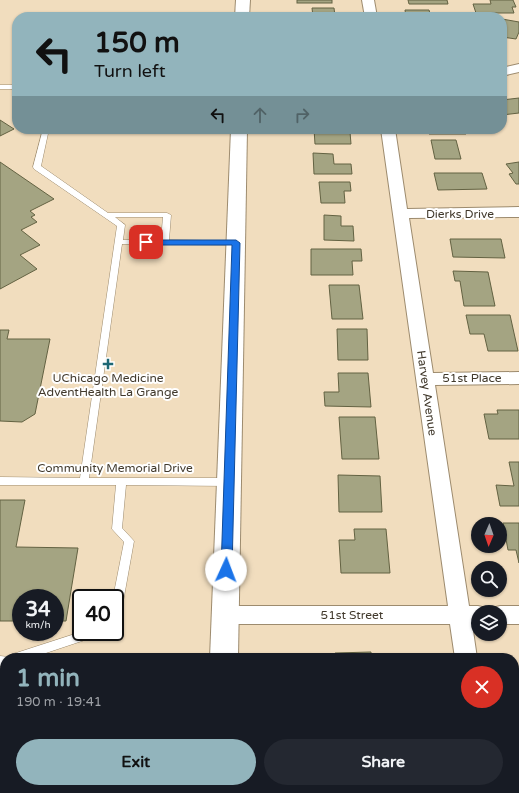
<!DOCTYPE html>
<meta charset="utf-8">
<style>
body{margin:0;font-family:"Varela Round",sans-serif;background:#242831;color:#f1f3f6;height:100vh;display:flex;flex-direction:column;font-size:15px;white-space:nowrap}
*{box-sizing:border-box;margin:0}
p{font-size:13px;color:#9ea1a6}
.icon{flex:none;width:22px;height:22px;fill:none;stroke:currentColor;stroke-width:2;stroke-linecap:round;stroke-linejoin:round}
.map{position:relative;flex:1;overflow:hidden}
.sheet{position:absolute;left:0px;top:653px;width:519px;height:140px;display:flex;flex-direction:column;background:#171b24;border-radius:16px 16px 0 0;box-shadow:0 1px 3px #0004}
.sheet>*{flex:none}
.hud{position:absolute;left:12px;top:12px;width:495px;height:122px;border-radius:16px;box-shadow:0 1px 3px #0004;background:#92b4bc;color:#111;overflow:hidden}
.needle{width:26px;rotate:182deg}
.tools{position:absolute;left:471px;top:517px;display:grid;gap:8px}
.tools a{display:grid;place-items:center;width:36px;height:36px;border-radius:50%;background:#171b24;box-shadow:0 1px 3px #0004;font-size:20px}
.speed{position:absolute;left:12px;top:589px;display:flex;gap:8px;font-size:20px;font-weight:700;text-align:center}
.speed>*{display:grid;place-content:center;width:52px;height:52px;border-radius:50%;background:#171b24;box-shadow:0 1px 3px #0004;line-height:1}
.speed small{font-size:10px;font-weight:400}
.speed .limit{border:2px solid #111;border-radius:6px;background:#fff;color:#111}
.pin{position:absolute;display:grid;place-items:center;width:34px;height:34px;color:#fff;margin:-17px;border-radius:8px;box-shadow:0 2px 6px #0006}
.me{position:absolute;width:44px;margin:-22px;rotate:2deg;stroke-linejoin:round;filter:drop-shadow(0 0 3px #0008)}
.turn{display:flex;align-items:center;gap:14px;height:84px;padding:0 16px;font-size:18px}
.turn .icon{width:52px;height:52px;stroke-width:2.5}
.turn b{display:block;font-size:28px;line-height:34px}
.lanes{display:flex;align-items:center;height:38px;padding:0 16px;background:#0003;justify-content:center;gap:20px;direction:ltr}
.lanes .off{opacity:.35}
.round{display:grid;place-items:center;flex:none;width:42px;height:42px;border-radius:21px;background:#242831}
.headline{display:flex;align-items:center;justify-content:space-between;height:68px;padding:0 16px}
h1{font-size:24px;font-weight:700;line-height:30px;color:#92b4bc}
.primary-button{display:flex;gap:8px;margin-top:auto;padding:8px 16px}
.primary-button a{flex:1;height:46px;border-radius:24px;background:#92b4bc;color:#111;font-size:16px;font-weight:700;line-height:46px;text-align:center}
.primary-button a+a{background:#242831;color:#f1f3f6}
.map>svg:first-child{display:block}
.building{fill:#a4a482;stroke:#636242}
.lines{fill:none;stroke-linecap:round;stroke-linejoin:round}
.service-casing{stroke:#9d8b6e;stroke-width:1}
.minor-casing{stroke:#9d8b6e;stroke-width:2}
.tertiary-casing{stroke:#9d8b6e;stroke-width:2}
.service{fill:#fff;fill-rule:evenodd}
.minor{fill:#fff;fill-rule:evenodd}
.tertiary{fill:#fff;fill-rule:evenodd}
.route{fill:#1a73e8;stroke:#114b97}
.poi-dot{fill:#1e6774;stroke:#fff;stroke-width:1.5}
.labels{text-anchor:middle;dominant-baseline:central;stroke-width:4;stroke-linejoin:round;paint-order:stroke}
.street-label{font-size:12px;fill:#41392c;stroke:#fff}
.poi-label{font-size:12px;fill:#41392c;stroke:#fff}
</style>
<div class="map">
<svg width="519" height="793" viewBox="0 0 519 793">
<rect width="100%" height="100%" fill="#f1ddbe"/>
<g class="building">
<rect x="297" y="0" width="35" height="3"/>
<path d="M408,0H447L448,4H409Z"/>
<path d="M490,0H513L516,7H512L514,13H476L473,4H491Z"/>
<path d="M312,8H334L335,16L313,17Z"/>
<path d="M405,10H429L431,17H406Z"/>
<path d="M502,19L519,22V32L516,39L502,37Z"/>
<path d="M519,98V113L502,115V100Z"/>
<path d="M0,120L14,129L0,136Z"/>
<path d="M314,129H338V132H350L351,144H315Z"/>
<path d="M428,129H464L466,134H429Z"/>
<path d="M431,140H456L461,159H435Z"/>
<path d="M313,153L333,154L334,164H351L352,174H314Z"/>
<path d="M0,162L54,199L30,211L35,215L31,217L37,222L21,230L40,245L20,255L37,269L0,289Z"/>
<path d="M519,162V184H516L509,174L513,173L506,164Z"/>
<path d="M434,173H482L487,189L438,190Z"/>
<path d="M319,182H350L351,191H344L345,203H321Z"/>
<path d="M324,215L341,216V226H353L354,241L324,240Z"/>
<path d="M450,239H501L505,258L453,257Z"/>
<path d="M311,249H361L362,261H352L353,275H311Z"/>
<path d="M453,271L488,272L495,306H464L460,281H455Z"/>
<path d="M329,285H359L363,319H332Z"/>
<path d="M466,315H510L518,351H488L484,334H470Z"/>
<path d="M337,329H367L368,360H338Z"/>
<path d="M0,330H9L7,339H50L35,414L22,422L0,421Z"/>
<path d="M338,373H368L371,407L325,406L324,392H339Z"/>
<path d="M497,410H519V439H489L484,414H498Z"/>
<path d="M339,417H375L379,459H342Z"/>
<path d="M509,462H519V506H500L496,485L514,486Z"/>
<path d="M338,475L380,476L382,512H339Z"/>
<path d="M0,500H25L16,547L78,548L66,621H55V598H21V621H0Z"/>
<path d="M503,523H519V563L516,550H508Z"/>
<path d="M354,529H386L390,573H341L339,540H355Z"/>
<path d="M371,652V658H335V653Z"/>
<rect x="362" y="788" width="28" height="3"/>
</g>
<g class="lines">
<defs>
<g id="service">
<rect x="0" y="85" width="17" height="4"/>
<path d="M43,129H49L41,166L108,213H167L171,215L169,240L236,241L240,243L236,245L122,244L89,478H229L232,479L234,482L232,485L229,486L126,485L122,528L134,541L120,619L119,622L115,624V598H113L124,542L112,529L116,485H0V477L80,478L117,226L34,169L33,167ZM115,217H163L161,240H123L125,225Z"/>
<path d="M81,632H101L100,635L31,658H10L12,654L16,653Z"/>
<path d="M0,656L9,657L5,658V666H0Z"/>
</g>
<g id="minor">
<path d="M362,0H374L377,17H365Z"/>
<path d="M519,64V72L502,76V68Z"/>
<path d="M381,129H395L407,209L519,207V217L409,218L433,373L519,372V384L435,385L469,606H478L486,608L487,612H478V624H472L477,658H455L450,624H225L217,622L214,615L217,608L225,606H448Z"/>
<path d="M500,606H519V624H500V612H491L492,608Z"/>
<rect x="0" y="727" width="5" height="22"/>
<path d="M473,788H497L498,793H474Z"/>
</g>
<g id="tertiary">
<path d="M236,0H250L249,17H235Z"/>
<path d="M231,129H247L238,658H210Z"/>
<rect x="205" y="788" width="30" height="5"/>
</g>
</defs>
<use href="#service" class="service-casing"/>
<use href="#minor" class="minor-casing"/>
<use href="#tertiary" class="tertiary-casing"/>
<use href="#service" class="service"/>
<use href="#minor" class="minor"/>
<use href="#tertiary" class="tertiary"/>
</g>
<path class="route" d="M143,240H236L240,243L232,570L230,573H223L221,570L232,245H146L142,242Z"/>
<path class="poi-dot" d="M106 358h4v4h4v4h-4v4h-4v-4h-4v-4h4z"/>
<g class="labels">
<g class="street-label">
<text x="460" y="214">Dierks Drive</text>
<text x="472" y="378">51st Place</text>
<text transform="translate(427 393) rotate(82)">Harvey Avenue</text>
<text x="115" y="468">Community Memorial Drive</text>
<text x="352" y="615">51st Street</text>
</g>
<g class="poi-label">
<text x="108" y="378">UChicago Medicine<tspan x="108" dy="14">AdventHealth La Grange</tspan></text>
</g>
</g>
</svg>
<div class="tools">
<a><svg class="needle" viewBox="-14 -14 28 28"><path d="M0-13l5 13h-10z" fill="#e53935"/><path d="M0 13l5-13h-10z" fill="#9ea1a6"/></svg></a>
<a><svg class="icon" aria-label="search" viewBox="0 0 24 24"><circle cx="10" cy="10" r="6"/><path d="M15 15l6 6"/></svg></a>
<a><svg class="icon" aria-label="layers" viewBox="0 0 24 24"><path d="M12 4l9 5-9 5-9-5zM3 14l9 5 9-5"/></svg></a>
</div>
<div class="speed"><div>34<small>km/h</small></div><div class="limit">40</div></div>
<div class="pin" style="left:146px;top:242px;background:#d93025"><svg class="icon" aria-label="arrive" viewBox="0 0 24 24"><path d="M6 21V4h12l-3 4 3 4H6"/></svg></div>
<svg class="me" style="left:226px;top:570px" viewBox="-20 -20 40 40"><circle r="19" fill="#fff"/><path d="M0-13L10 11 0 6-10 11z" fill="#1a73e8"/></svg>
<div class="hud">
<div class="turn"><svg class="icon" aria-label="left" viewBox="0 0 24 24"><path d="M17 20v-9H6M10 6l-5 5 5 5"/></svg><div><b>150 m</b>Turn left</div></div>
<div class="lanes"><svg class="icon" aria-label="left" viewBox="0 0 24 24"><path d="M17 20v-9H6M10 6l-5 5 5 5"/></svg><svg class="icon off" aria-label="ahead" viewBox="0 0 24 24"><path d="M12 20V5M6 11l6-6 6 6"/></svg><svg class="icon off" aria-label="right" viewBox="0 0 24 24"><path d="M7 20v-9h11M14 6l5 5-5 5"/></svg></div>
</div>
<section class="sheet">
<div class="headline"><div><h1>1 min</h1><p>190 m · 19:41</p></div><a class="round" style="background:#d93025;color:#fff"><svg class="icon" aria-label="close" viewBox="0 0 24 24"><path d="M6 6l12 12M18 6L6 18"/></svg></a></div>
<div class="primary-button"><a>Exit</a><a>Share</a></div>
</section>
</div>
